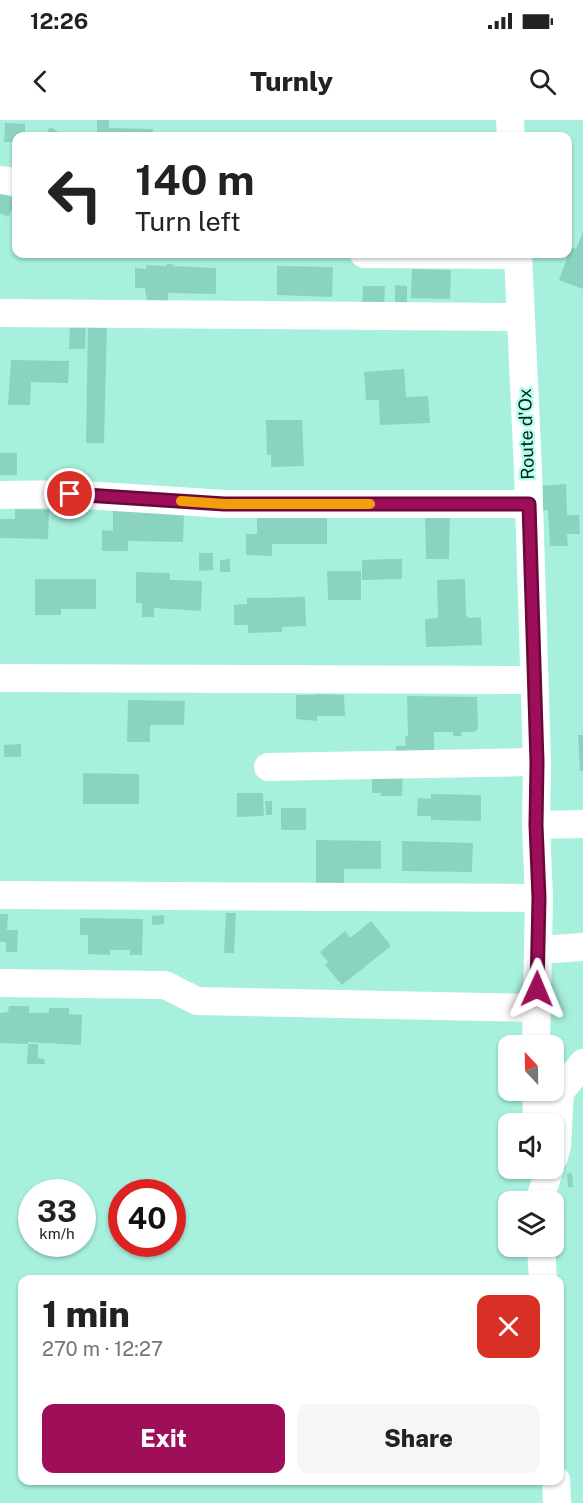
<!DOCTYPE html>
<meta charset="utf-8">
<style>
body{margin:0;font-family:"Public Sans",sans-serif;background:#f6f6f6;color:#222;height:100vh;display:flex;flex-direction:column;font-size:22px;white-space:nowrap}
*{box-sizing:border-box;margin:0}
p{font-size:20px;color:#767676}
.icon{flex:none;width:33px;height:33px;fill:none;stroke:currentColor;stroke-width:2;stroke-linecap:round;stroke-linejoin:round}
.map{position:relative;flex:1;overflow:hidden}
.drawer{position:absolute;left:18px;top:1155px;width:546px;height:210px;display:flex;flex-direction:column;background:#fff;border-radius:12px;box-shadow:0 2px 4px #0004}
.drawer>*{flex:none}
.banner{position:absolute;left:12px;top:12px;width:560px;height:126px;border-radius:12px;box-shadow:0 2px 4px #0004;background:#fff;color:#222;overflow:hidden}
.needle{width:39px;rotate:338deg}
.controls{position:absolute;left:498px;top:915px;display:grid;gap:12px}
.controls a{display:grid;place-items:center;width:66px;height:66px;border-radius:12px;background:#fff;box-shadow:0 2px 4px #0004;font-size:30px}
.speed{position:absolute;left:18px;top:1059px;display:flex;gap:12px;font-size:30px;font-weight:700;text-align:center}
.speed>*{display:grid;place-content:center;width:78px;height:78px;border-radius:50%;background:#fff;box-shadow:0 2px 4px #0004;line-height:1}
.speed small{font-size:15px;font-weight:400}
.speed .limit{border:9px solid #d22;background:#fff;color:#111}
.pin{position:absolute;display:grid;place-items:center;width:51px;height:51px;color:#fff;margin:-26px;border:3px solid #fff;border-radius:50%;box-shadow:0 2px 6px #0007}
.me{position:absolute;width:66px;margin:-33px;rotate:1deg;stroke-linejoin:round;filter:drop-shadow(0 0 4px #0008)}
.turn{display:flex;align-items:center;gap:21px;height:126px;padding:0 24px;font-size:27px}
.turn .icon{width:78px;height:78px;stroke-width:2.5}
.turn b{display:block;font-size:42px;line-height:51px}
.round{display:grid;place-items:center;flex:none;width:63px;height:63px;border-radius:12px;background:#f6f6f6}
.overview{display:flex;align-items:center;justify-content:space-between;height:102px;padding:0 24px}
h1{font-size:36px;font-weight:800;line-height:45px}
.cta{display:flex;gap:12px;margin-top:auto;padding:12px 24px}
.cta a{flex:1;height:69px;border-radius:12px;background:#9e0e59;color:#fff;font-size:24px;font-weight:800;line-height:69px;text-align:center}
.cta a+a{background:#f6f6f6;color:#222}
.status{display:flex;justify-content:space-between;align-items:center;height:42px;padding:0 30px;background:#fff;direction:ltr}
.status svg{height:16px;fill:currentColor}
header{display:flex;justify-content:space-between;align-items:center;height:78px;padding:0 24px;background:#fff;font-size:27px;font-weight:800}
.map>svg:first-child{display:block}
.building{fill:#8ad3c1}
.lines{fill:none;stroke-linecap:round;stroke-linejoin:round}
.minor{stroke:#fff;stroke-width:28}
.route-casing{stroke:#67093a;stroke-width:15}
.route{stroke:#9e0e59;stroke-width:10}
.slow{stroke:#f59e0b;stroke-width:10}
.labels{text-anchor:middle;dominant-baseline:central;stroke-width:5;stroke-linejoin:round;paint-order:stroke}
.street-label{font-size:18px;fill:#03221c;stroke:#b4feeb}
</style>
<div class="status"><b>12:26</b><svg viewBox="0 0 49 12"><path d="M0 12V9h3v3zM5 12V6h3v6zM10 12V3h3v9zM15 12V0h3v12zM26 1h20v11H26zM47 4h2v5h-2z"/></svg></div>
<header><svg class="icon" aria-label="back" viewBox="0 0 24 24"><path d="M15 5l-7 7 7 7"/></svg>Turnly<svg class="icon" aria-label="search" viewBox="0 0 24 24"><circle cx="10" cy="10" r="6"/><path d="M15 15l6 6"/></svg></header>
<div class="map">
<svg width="583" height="1383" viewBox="0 0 583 1383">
<rect width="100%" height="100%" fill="#a7f0de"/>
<g class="building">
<path d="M97,0H109V8L153,9V16H97Z"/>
<path d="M5,3L25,4V16H16V22H4Z"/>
<path d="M50,7L66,16H45Z"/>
<path d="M0,71L16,80L8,97L0,93Z"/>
<path d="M583,112V169L559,160L571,127L576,129Z"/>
<path d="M167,144H173L172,146L216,148V174L168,173V184L147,183L145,168H135V148L146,149V145L167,146Z"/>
<path d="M277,146L333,147L332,177L277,175Z"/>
<path d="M412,149L451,150L450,179L411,178Z"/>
<path d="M395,165L407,166V188H395Z"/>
<path d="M363,166H385L384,188L362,187Z"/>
<path d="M70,202H86L85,229H69Z"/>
<path d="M88,202L107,203L104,323H86Z"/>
<path d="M11,240L69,241L68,263L31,262L30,285H8Z"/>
<path d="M404,249L406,277L428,276L430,303L380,305L379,280H366L364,252Z"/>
<path d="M266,300H302L304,346L271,347V335H267Z"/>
<rect x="0" y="333" width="17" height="22"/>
<path d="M566,364L567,395H579L580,414H567L568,426H550L548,390L537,391L536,366Z"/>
<path d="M425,388L450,389L449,439H426Z"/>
<path d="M15,389L49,390L48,419L0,418V399H15Z"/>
<path d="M113,391L184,393L183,422L128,421V431H102V410L113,411Z"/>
<path d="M257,395H327V424H272V436L246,435V414H257Z"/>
<path d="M199,433H213V450L199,451Z"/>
<path d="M230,439V452H220V440Z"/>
<path d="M391,439H402V459L362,460V440Z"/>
<path d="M327,451H361V480H328Z"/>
<path d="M136,452L170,453V460L202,461L201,491L154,488V497H142V483H136Z"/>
<path d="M35,459H96V489H61V495H35Z"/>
<path d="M465,459L466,495L469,498L481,497L482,525L426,527L425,499L438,498L437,460Z"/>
<path d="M305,477L306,506L282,507V512L248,513V505H234V485L247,484V478Z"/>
<path d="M316,574L344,575L345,596H317V601L296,599V575H316Z"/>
<path d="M407,576L477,577L478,609L474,612H461L462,616H453V612H434V631H396V626H406L405,617L408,616Z"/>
<path d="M128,580L185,581L184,605H150V622H127Z"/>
<path d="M578,615H583V651H580Z"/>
<path d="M21,624V637H4V625Z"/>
<path d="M403,652L402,676H381V673H372V656Z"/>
<path d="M83,653L139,654V684H83Z"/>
<path d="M237,673H263L264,696L237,697Z"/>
<path d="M431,674L481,675V701L431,700V696H417L418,678L431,679Z"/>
<path d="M265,681H272V695H266Z"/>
<rect x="281" y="688" width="25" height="22"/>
<path d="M316,720L381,721V749H344V767H316Z"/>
<path d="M402,721L473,723L472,752L402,751Z"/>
<path d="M226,793H236L234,833H224Z"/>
<path d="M0,794H8L7,810H18L17,832H6V822H0Z"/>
<path d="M164,795V804L152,805V796Z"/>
<path d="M80,798L143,799L142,835H130V830H110V835L88,834V815H80Z"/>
<path d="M371,801L391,826L342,865L325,845L328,842L320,832L345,811L350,818Z"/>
<path d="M9,886H29V893H49V888H69V894L82,895L81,925L28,922V924L0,923V893L8,892Z"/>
<path d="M28,924H38V938L44,939L45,944H27Z"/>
<path d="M572,1053L573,1067H568L567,1054Z"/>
</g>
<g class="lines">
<g class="minor">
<path d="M510,0L511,16"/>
<path d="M0,60L16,62"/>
<path d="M364,134L518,135"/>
<path d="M518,134L528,350L537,642L536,705L539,778L536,926"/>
<path d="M0,193L521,197"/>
<path d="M0,375L70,374L224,384H529"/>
<path d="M0,558L534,560"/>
<path d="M268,647L537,642"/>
<path d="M536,705L583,704"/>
<path d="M0,775L539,778"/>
<path d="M538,830L583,827"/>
<path d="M0,863L165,865L197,881L537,888"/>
<path d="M536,970L537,1004"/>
<path d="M554,1037L557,1026L560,972L583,943"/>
<path d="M539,1082L550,1048"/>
<path d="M541,1126L543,1160"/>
<path d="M556,1360L557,1383"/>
</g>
</g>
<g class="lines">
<defs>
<path id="route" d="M70,374L224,384H529L537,642L536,705L539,778L537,869"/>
</defs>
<use href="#route" class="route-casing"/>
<use href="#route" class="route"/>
<path class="slow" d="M181,381L224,384H370"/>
</g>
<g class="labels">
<g class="street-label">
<text transform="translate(526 314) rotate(-92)">Route d'Ox</text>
</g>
</g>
</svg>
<div class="controls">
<a><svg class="needle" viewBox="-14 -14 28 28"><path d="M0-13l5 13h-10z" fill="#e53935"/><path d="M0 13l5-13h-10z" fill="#767676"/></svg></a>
<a><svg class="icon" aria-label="sound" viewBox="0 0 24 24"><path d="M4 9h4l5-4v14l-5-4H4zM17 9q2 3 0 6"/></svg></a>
<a><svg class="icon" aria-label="layers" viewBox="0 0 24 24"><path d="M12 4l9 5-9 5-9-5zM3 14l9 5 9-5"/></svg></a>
</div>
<div class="speed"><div>33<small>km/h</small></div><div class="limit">40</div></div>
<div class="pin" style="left:70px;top:374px;background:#d93025"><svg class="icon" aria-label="arrive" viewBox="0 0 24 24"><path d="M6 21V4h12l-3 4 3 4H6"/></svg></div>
<svg class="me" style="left:537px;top:869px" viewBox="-20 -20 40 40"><path d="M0-17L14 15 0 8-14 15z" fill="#9e0e59" stroke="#fff" stroke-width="4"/></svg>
<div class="banner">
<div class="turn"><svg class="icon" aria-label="left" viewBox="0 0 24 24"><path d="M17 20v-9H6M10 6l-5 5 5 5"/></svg><div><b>140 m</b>Turn left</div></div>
</div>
<section class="drawer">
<div class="overview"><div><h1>1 min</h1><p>270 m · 12:27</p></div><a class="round" style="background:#d93025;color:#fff"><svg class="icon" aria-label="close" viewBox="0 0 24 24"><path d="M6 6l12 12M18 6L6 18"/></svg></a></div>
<div class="cta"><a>Exit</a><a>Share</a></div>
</section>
</div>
